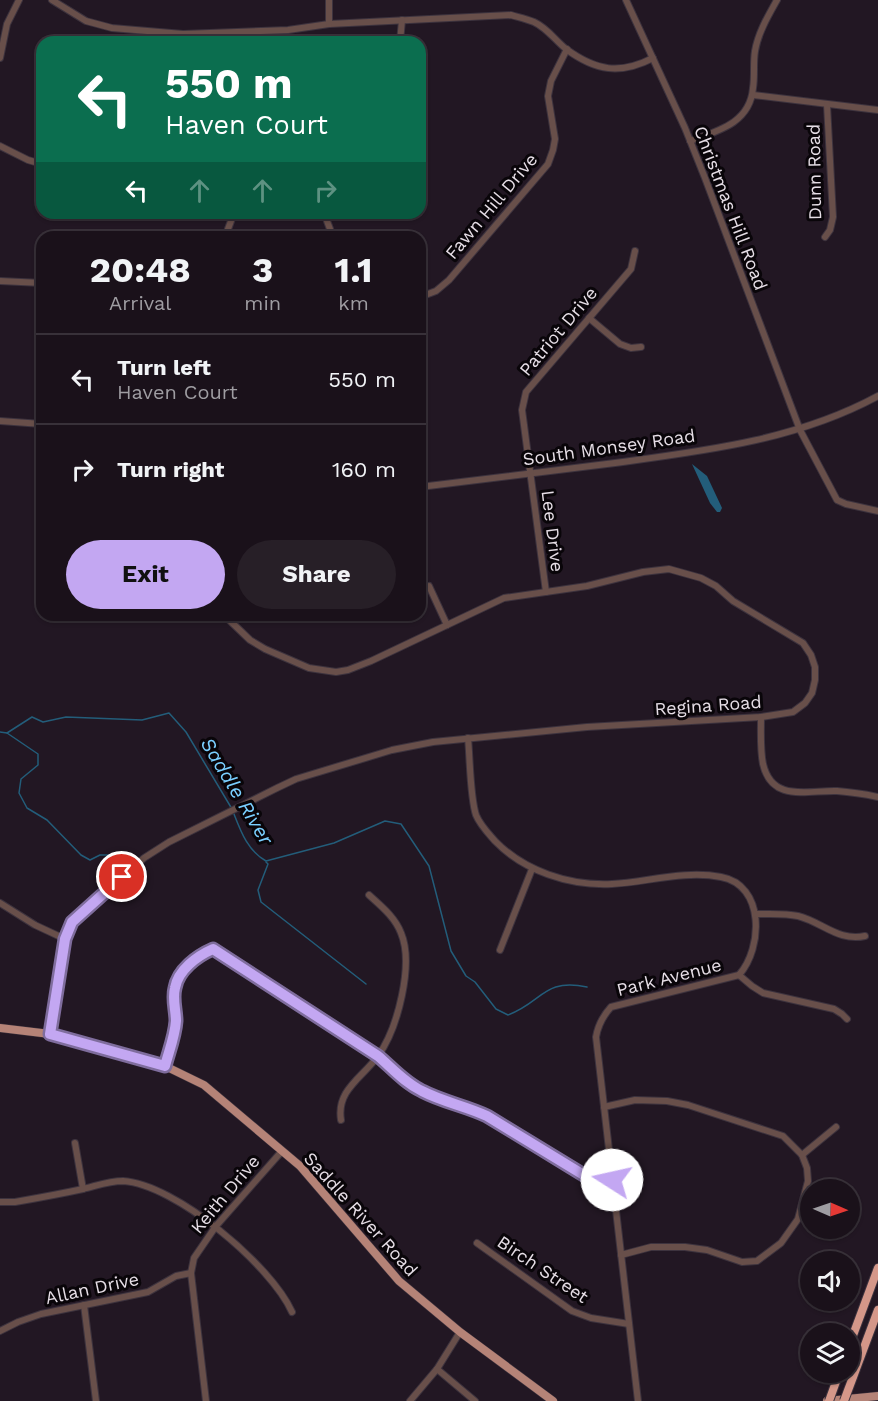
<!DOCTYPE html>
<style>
body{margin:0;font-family:"Work Sans",sans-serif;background:#271f27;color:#f1f3f6;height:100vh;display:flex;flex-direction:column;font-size:22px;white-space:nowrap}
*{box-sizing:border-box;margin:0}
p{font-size:20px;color:#9f9da2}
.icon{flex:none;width:33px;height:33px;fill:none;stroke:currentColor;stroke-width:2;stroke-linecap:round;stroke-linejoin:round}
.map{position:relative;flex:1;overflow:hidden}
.drawer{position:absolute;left:36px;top:231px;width:390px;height:390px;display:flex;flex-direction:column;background:#1a111a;border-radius:18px;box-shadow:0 2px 4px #0004,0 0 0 2px #383139}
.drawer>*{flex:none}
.hud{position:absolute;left:36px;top:36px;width:390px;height:183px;border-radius:18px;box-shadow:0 2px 4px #0004,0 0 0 2px #383139;background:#0b6e4f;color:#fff;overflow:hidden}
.needle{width:39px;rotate:92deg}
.controls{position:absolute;left:800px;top:1179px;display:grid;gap:12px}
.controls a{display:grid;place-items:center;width:60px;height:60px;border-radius:50%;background:#1a111a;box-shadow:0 2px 4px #0004,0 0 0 2px #383139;font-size:30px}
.pin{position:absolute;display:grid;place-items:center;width:51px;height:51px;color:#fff;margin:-26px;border:3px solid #fff;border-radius:50%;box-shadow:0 2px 6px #0007}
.me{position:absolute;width:66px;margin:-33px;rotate:280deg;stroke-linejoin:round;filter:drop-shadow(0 0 4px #0008)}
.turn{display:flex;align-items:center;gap:21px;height:126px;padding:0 30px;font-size:27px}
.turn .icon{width:78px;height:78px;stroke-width:2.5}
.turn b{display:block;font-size:42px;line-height:51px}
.lanes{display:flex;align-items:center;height:57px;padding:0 30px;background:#0003;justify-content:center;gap:30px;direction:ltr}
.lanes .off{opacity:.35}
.eta{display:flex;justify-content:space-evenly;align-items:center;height:102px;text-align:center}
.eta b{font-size:36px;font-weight:700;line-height:42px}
.cta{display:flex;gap:12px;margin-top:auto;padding:12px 30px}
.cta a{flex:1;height:69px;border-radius:36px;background:#c3a7f2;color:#111;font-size:24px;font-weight:700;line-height:69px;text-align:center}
.cta a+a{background:#271f27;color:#f1f3f6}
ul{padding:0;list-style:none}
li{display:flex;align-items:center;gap:18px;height:90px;padding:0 30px;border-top:2px solid #383139}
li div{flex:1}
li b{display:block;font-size:22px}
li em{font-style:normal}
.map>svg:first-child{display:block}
.water{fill:#235d7a}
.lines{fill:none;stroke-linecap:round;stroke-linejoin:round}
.stream{stroke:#235d7a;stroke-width:1.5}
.minor-casing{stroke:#3d333e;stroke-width:8}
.major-casing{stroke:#3d333e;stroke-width:9}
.highway-casing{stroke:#3d333e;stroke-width:10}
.minor{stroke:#684f4a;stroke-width:6}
.major{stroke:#b58377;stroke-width:8}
.highway{stroke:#d49789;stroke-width:8}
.highway-bridge-casing{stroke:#3d333e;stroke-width:10;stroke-linecap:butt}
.highway-bridge{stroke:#d49789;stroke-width:8}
.route-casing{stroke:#7f6d9d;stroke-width:15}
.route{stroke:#c3a7f2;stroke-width:10}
.labels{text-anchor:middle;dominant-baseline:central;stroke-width:6;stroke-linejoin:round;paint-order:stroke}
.street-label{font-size:18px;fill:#e6dee6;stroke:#090509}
.water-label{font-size:20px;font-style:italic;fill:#7acfff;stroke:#090509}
</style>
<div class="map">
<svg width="878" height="1401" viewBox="0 0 878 1401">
<rect width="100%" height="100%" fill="#221723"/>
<path class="water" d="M692,464L707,476L722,508L720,512H717L710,503Z"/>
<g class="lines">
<g class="stream">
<path d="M0,732L7,733L32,717L43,722L66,717L142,720L169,713L186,732L232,809"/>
<path d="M7,733L38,754V765L21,779L19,793L27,808L47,820L81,855L90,860L100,855H125"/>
<path d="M234,814C241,832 248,851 266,861L334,843L385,821L401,824L429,866L451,951L466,976L475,982L496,1009L508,1015C543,1002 543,978 587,987"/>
<path d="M266,862L268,864L258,890L261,902L366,984"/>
</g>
<defs>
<g id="minor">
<path d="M52,0L86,21L112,28L183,34L288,30L329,24L511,15C518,17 527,19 534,22C547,28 555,40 566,49C596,71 620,75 653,58"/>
<path d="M329,0V24"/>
<path d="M626,0L685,128L705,178L800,430L837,500L846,504L878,511"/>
<path d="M400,42L402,20"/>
<path d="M0,58L7,24L19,0"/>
<path d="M753,95L878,110"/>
<path d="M690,141C718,131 750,123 753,88C755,76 753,63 755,51C758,33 768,16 777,0"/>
<path d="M0,146L28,160L42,164"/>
<path d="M324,213L333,237"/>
<path d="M225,237L234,213"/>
<path d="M825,237L830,230L833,217L827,105"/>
<path d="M0,281L42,283"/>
<path d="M420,297L436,291L449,280L548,164L553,150L555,139L548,96L551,81L567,49"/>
<path d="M589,318L620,344L631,348L641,347"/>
<path d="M0,421L42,424"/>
<path d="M420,487C485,479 550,471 615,463C705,451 797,440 878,396"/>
<path d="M429,586L447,625"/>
<path d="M546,592L522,410L526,392L631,269L635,251"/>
<path d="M761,717C761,732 760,749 763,764C772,803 808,790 837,791C851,792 864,794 878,797"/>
<path d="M468,738C470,758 470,797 476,815C480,825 488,833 495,841C524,871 569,886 612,884C647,882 685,870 721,877C765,885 763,948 739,975L611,1007C602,1017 598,1025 596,1037L638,1401"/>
<path d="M0,903L35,925L65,939"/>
<path d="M756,914C770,914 785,913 798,916C822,922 839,942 865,936"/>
<path d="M500,950L532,869"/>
<path d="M739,975L752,986L763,993L834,1009L842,1014L847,1019"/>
<path d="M50,1034L65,939L72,922L144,858L169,842L277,788L296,779L392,750L433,742L587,727L761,717L793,712L805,703L812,693L815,680V667L811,655L803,643L733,601L716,586L701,578L669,569L643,572L587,586L504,598L371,661L348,670L336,672L309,668L265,649L250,640L224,615"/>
<path d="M165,1066C169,1051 175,1036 176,1021C176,1010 173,999 175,988C178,970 197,956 213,949L378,1056C392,1068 405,1083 422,1091C443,1102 466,1106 487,1116L587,1177L612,1180"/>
<path d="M604,1107L635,1100L667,1101L688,1105L783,1136L802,1155L807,1168L808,1181L798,1219L781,1243L757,1261L742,1262L707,1250L685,1247H651L621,1255"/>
<path d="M341,1120C336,1090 363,1077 378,1056C398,1028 414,964 401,933C395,917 381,906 369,895"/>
<path d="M75,1143L83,1189"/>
<path d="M802,1155L836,1127"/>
<path d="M0,1202H15C38,1198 60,1194 83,1189C96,1186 109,1181 123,1181C175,1184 271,1265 292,1312"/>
<path d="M477,1243L572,1311L591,1318L629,1324"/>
<path d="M84,1305L96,1401"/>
<path d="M0,1331L18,1322L41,1314L148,1292L176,1276L191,1273"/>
<path d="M437,1369L475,1401"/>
<path d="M206,1401L191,1273L194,1258L216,1226L282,1151"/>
<path d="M410,1401L437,1369L460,1332"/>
</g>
<g id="major">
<path d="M0,1028L50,1034L109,1049L165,1066L204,1085L300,1166L399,1281L460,1332L553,1401"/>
<path d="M827,1401L878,1396"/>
</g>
<g id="highway">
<path d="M849,1346L878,1268"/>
<path d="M853,1377L878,1310"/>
</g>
</defs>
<use href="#minor" class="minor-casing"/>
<use href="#major" class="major-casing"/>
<use href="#highway" class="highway-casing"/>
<use href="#minor" class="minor"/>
<use href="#major" class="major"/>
<use href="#highway" class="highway"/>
<defs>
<g id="highway-bridge">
<path d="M829,1401L837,1379"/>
<path d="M844,1401L853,1377"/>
</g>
</defs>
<use href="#highway-bridge" class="highway-bridge-casing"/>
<use href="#highway-bridge" class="highway-bridge"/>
</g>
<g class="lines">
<defs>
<path id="route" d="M122,877L72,922L65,939L50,1034L165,1066C169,1051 175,1036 176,1021C176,1010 172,999 175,988C178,970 197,956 213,949L378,1056C392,1068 405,1083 422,1091C443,1102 466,1106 487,1116L587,1177L612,1180"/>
</defs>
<use href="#route" class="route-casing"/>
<use href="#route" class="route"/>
</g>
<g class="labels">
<g class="street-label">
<text transform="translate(814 172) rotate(-91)">Dunn Road</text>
<text transform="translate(491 206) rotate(-50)">Fawn Hill Drive</text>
<text transform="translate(731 208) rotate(69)">Christmas Hill Road</text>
<text transform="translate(558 331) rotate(-50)">Patriot Drive</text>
<text transform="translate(609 447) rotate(-8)">South Monsey Road</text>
<text transform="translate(553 531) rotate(83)">Lee Drive</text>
<text transform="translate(708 705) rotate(-4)">Regina Road</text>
<text transform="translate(669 977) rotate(-14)">Park Avenue</text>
<text transform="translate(225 1194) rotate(-50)">Keith Drive</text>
<text transform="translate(361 1214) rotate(48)">Saddle River Road</text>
<text transform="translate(543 1269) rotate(34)">Birch Street</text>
<text transform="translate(92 1288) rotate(-12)">Allan Drive</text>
</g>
<g class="water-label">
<text transform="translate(237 791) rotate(59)">Saddle River</text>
</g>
</g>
</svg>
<div class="controls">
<a><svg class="needle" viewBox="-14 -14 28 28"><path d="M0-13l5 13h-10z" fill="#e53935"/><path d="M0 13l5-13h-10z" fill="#9f9da2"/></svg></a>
<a><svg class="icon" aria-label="sound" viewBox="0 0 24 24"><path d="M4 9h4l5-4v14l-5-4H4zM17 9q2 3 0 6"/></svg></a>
<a><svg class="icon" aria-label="layers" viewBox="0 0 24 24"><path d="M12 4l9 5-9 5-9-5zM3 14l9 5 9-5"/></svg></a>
</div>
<div class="pin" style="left:122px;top:877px;background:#d93025"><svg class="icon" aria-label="arrive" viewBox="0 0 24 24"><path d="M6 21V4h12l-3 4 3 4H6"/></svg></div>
<svg class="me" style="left:612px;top:1180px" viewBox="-20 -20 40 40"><circle r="19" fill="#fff"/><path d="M0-13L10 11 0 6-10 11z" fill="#c3a7f2"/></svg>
<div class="hud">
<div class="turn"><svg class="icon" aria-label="left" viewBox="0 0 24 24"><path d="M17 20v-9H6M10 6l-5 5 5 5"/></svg><div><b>550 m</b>Haven Court</div></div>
<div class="lanes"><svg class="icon" aria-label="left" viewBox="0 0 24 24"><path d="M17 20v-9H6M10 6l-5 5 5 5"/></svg><svg class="icon off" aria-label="ahead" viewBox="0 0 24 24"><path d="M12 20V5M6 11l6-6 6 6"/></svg><svg class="icon off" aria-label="ahead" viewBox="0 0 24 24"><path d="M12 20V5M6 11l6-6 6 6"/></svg><svg class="icon off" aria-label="right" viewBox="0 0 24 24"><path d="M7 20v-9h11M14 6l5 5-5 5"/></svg></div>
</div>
<section class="drawer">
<div class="eta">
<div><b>20:48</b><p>Arrival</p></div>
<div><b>3</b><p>min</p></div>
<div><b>1.1</b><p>km</p></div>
</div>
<ul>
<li><svg class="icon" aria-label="left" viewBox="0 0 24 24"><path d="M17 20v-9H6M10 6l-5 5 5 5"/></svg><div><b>Turn left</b><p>Haven Court</p></div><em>550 m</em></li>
<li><svg class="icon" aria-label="right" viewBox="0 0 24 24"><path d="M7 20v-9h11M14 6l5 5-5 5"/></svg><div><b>Turn right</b></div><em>160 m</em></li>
</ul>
<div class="cta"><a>Exit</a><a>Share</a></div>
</section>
</div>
